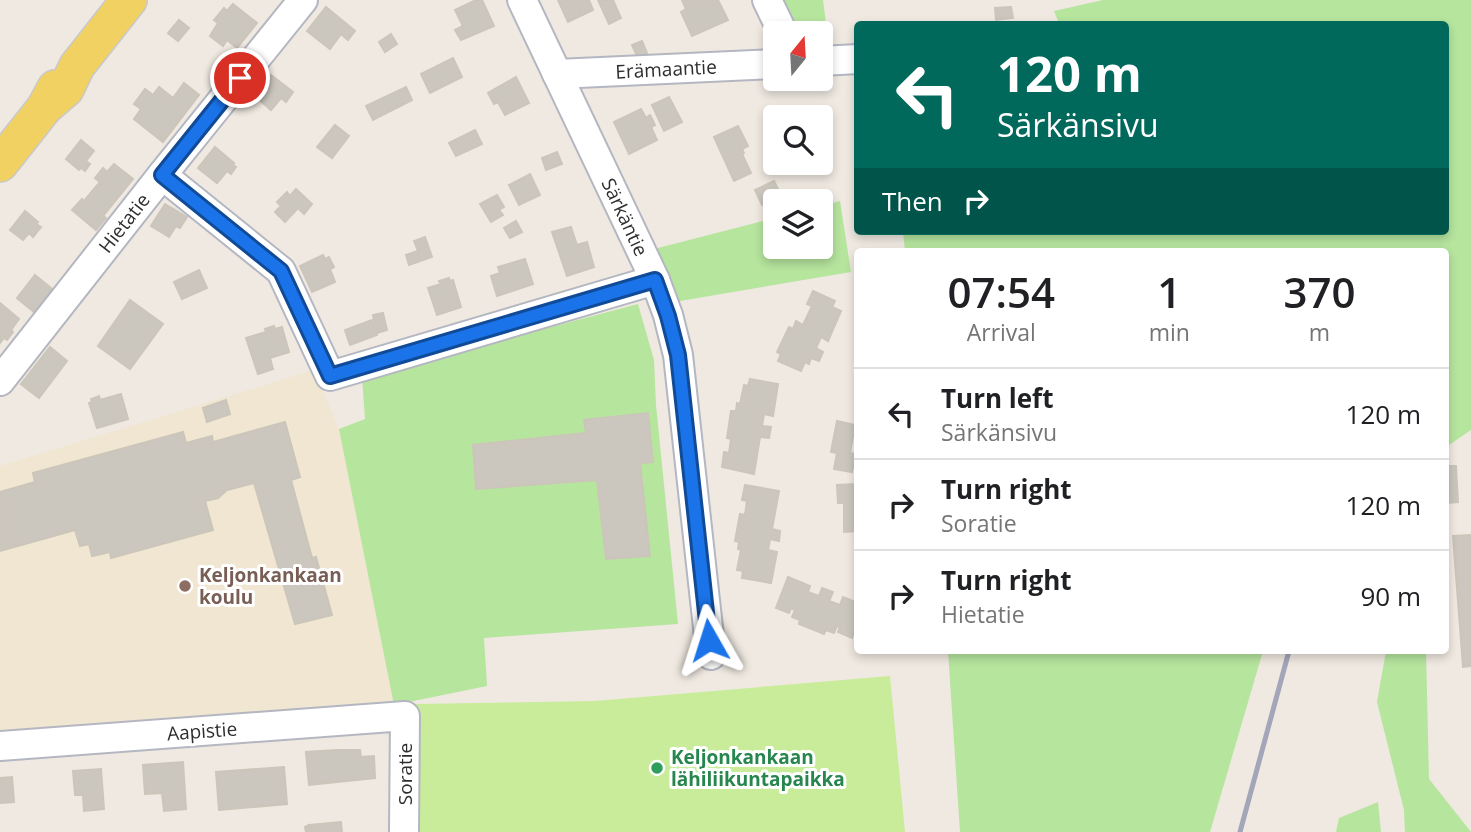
<!DOCTYPE html>
<meta charset="utf-8">
<style>
body{margin:0;font-family:"Open Sans",sans-serif;background:#f2f2f2;color:#202124;height:100vh;display:flex;flex-direction:column;font-size:26px;white-space:nowrap}
*{box-sizing:border-box;margin:0}
p{font-size:23px;color:#757577}
.icon{flex:none;width:38px;height:38px;fill:none;stroke:currentColor;stroke-width:2;stroke-linecap:round;stroke-linejoin:round}
.map{position:relative;flex:1;overflow:hidden}
.sheet{position:absolute;left:854px;top:248px;width:595px;height:406px;display:flex;flex-direction:column;background:#fff;border-radius:7px;box-shadow:0 4px 10px #0003}
.sheet>*{flex:none}
.guide{position:absolute;left:854px;top:21px;width:595px;height:214px;border-radius:7px;box-shadow:0 4px 10px #0003;background:#00695c;color:#fff;overflow:hidden}
.needle{width:46px;rotate:18deg}
.buttons{position:absolute;left:763px;top:21px;display:grid;gap:14px}
.buttons a{display:grid;place-items:center;width:70px;height:70px;border-radius:7px;background:#fff;box-shadow:0 4px 10px #0003;font-size:35px}
.pin{position:absolute;display:grid;place-items:center;width:60px;height:60px;color:#fff;margin:-30px;border:4px solid #fff;border-radius:50%;box-shadow:0 2px 7px #0007}
.me{position:absolute;width:77px;margin:-38px;rotate:354deg;stroke-linejoin:round;filter:drop-shadow(0 0 5px #0008)}
.turn{display:flex;align-items:center;gap:24px;height:147px;padding:0 28px;font-size:32px}
.turn .icon{width:91px;height:91px;stroke-width:2.5}
.turn b{display:block;font-size:49px;line-height:60px}
.then{display:flex;align-items:center;height:66px;padding:0 28px;background:#0003;gap:14px;font-size:26px}
.eta{display:flex;justify-content:space-evenly;align-items:center;height:119px;text-align:center}
.eta b{font-size:42px;font-weight:600;line-height:49px}
ul{padding:0;list-style:none}
li{display:flex;align-items:center;gap:21px;height:91px;padding:0 28px;border-top:2px solid #e0e0e0}
li div{flex:1}
li b{display:block;font-size:26px}
li em{font-style:normal}
.map>svg:first-child{display:block}
.education{fill:#f0e6d1}
.green{fill:#b6e59e}
.pitch{fill:#c9ec9a}
.building{fill:#cbc7bf;stroke:#cbc5ba;stroke-width:2}
.lines{fill:none;stroke-linecap:round;stroke-linejoin:round}
.minor-casing{stroke:#b4b7c1;stroke-width:32}
.major-casing{stroke:#c9c9c9;stroke-width:38}
.minor{stroke:#fff;stroke-width:28}
.major{stroke:#f2d163;stroke-width:35}
.rail{stroke:#a3a6b8;stroke-width:5}
.route-casing{stroke:#114b97;stroke-width:18}
.route{stroke:#1a73e8;stroke-width:12}
.education-dot{fill:#8d6e63;stroke:#fff;stroke-width:2.5}
.leisure-dot{fill:#2e9e5b;stroke:#fff;stroke-width:2.5}
.labels{text-anchor:middle;dominant-baseline:central;stroke-width:6;stroke-linejoin:round;paint-order:stroke}
.street-label{font-size:19px;fill:#2e2e2e;stroke:#fff}
.education-label{font-size:19px;font-weight:bold;fill:#785e54;stroke:#fff;text-anchor:start}
.leisure-label{font-size:19px;font-weight:bold;fill:#27864d;stroke:#fff;text-anchor:start}
</style>
<div class="map">
<svg width="1471" height="832" viewBox="0 0 1471 832">
<rect width="100%" height="100%" fill="#efe9e1"/>
<path class="education" d="M314,370L339,429L394,705L0,737V466Z"/>
<g class="green">
<path d="M779,0H823L829,47L821,45V33H793Z"/>
<path d="M1103,0H1471V430L1446,447V252H905L903,231H1446V24H1066L1058,21L1054,11Z"/>
<path d="M840,201L851,272L674,302L654,249L775,218V247H821V206Z"/>
<path d="M638,304L654,360L656,405L678,624L484,638L487,686L394,705L339,429L365,419L362,377Z"/>
<path d="M948,651H1263L1210,832H960Z"/>
<path d="M1386,651H1426L1429,779L1471,832H1405L1404,810L1377,702Z"/>
<path d="M1378,802L1381,832H1336L1339,818Z"/>
</g>
<path class="pitch" d="M890,676L905,832H415L413,704L595,701Z"/>
<g class="building">
<path d="M476,0H482L494,26L461,40L455,30L463,26L455,10Z"/>
<path d="M558,0H589L593,10L568,22Z"/>
<path d="M598,0H613L621,18L609,24Z"/>
<path d="M682,0H718L728,20L692,36L681,12L686,9Z"/>
<path d="M233,4L257,23L237,48L227,40L223,46L210,36L218,23L214,20L224,8L227,11Z"/>
<path d="M326,7L355,31L348,40L341,34L330,49L307,31Z"/>
<path d="M1011,7L1013,18L996,20L995,8Z"/>
<path d="M179,20L189,28L178,41L168,33Z"/>
<path d="M391,34L397,44L385,52L379,42Z"/>
<path d="M642,41L647,53L638,58L632,45Z"/>
<path d="M453,58L462,77L430,93L421,74Z"/>
<path d="M271,75L293,92L286,102L281,98L271,110L255,96Z"/>
<path d="M516,77L529,103L505,115L498,102L494,104L488,93Z"/>
<path d="M184,83L199,95L163,142L134,119L141,109L134,104L145,89L153,95L159,87L173,98Z"/>
<path d="M406,87L412,100L373,120L366,106Z"/>
<path d="M669,97L682,122L664,131L652,105Z"/>
<path d="M641,109L646,118L650,115L655,125L651,127L657,140L629,154L614,122Z"/>
<path d="M335,125L349,136L332,158L317,147Z"/>
<path d="M738,126L748,146L742,149L744,153L742,154L751,173L734,181L714,137Z"/>
<path d="M475,130L482,144L456,156L449,143Z"/>
<path d="M81,140L94,151L86,161L90,164L85,171L81,168L79,170L66,159Z"/>
<path d="M215,147L234,163L232,164L236,167L231,174L227,171L217,183L198,168Z"/>
<path d="M557,152L562,164L546,170L542,158Z"/>
<path d="M114,164L133,179L103,216L106,218L96,230L72,210L82,199L84,201L100,182L95,178L103,168L107,172Z"/>
<path d="M530,174L540,195L519,205L509,185Z"/>
<path d="M774,181L781,195L762,205L755,190Z"/>
<path d="M296,189L312,204L304,214L298,208L285,222L275,212L281,206L277,202L287,192L290,196Z"/>
<path d="M497,195L504,207L499,210L503,215L491,222L480,204Z"/>
<path d="M165,204L187,217L180,228L176,226L169,237L151,226Z"/>
<path d="M25,211L38,222L36,224L41,227L33,237L29,233L23,240L10,230Z"/>
<path d="M516,221L522,232L510,238L504,228Z"/>
<path d="M571,227L577,245L587,242L594,267L567,276L552,232Z"/>
<path d="M425,237L432,257L409,265L406,255L418,251L414,241Z"/>
<path d="M323,255L325,259L329,257L334,267L330,269L335,282L312,292L300,266Z"/>
<path d="M525,259L533,284L497,296L491,276L500,273L498,267Z"/>
<path d="M199,270L207,288L182,299L174,282Z"/>
<path d="M35,275L52,289L34,312L17,298Z"/>
<path d="M449,278L450,281L453,280L461,307L437,315L428,288L441,284L439,281Z"/>
<path d="M813,291L835,301L832,307L841,311L828,341L821,337L816,348L823,352L819,361L811,358L809,364L805,362L801,371L778,361L781,354L777,352L789,327L793,329L796,321L803,325L812,306L807,304Z"/>
<path d="M130,300L163,324L130,369L98,346Z"/>
<path d="M0,303L19,319L11,330L13,332L7,340L4,338L0,343Z"/>
<path d="M383,313L387,330L377,333L373,315Z"/>
<path d="M372,320L377,335L350,345L345,330Z"/>
<path d="M274,326L275,329L282,327L289,352L270,358L273,369L258,374L246,338L266,332L265,329Z"/>
<path d="M50,347L67,361L39,398L21,384Z"/>
<path d="M750,379L778,384L773,416L764,414L762,426L771,427L769,438L760,437L754,474L722,467L724,452L729,453L731,439L727,438L731,411H736L737,403L740,404L744,385L748,386Z"/>
<path d="M121,394L128,419L97,428L89,403L92,402L91,399L99,396L100,400Z"/>
<path d="M226,400L230,414L207,422L203,408Z"/>
<path d="M648,413L653,462L640,463L650,556L606,559L597,480L476,489L473,445L586,433L584,420Z"/>
<path d="M837,421L855,425L850,453L856,454L852,472L834,469L837,453L831,452Z"/>
<path d="M285,422L300,477L291,480L312,558L316,557L332,615L295,624L254,483L227,490L218,498L205,501L213,530L111,558L110,552L92,556L89,544L80,546L75,530L0,551V492L35,482L33,473L183,432L186,443L212,436L213,442Z"/>
<path d="M1446,466H1456L1458,502L1446,503Z"/>
<path d="M856,484L858,531L844,532V503H838L837,485Z"/>
<path d="M745,485L779,491L772,529L780,531L779,541L770,539L768,550L777,552L771,583L742,578L743,571L737,570L741,550L738,549L739,542L735,541L740,514L745,515L747,501L742,500Z"/>
<path d="M1471,535V666L1463,667L1453,536Z"/>
<path d="M788,577L810,586L808,592L819,596L822,588L833,592L829,601L840,605L843,597L858,603V635L854,633L852,638L838,632L840,627L837,626L834,633L826,630L824,634L799,624L800,620L792,617L795,610L791,608L789,613L776,608Z"/>
<path d="M337,750H360L361,757L374,756L375,778L309,785L306,752Z"/>
<path d="M183,762L186,809L164,811L162,793L145,794L143,765Z"/>
<path d="M284,767L287,804L219,810L216,772Z"/>
<path d="M101,769L104,809L84,811L83,795H75L73,771Z"/>
<path d="M12,777L14,802L0,803V778Z"/>
<path d="M341,822L342,832H306L305,827L309,825Z"/>
</g>
<g class="lines">
<defs>
<g id="minor">
<path d="M522,0L655,280L668,315L678,355L711,655"/>
<path d="M767,0L783,33"/>
<path d="M821,61L858,59"/>
<path d="M557,74L775,64"/>
<path d="M162,175L281,271L330,376L655,280"/>
<path d="M0,381L162,175L303,0"/>
<path d="M0,746L405,716L404,832"/>
</g>
<g id="major">
<path d="M45,107L66,89L77,66L129,0"/>
<path d="M0,164L45,107L55,88"/>
</g>
</defs>
<use href="#minor" class="minor-casing"/>
<use href="#major" class="major-casing"/>
<use href="#minor" class="minor"/>
<use href="#major" class="major"/>
<path class="rail" d="M1240,832L1289,651"/>
</g>
<g class="lines">
<defs>
<path id="route" d="M240,78L162,175L281,271L330,376L655,280L668,316L678,355L709,640"/>
</defs>
<use href="#route" class="route-casing"/>
<use href="#route" class="route"/>
</g>
<circle class="education-dot" cx="185" cy="586" r="7"/>
<circle class="leisure-dot" cx="657" cy="768" r="7"/>
<g class="labels">
<g class="street-label">
<text transform="translate(666 69) rotate(-3)">Erämaantie</text>
<text transform="translate(625 217) rotate(65)">Särkäntie</text>
<text transform="translate(124 223) rotate(-52)">Hietatie</text>
<text transform="translate(202 731) rotate(-4)">Aapistie</text>
<text transform="translate(405 774) rotate(-90)">Soratie</text>
</g>
<g class="education-label">
<text x="199" y="575">Keljonkankaan<tspan x="199" dy="22">koulu</tspan></text>
</g>
<g class="leisure-label">
<text x="671" y="757">Keljonkankaan<tspan x="671" dy="22">lähiliikuntapaikka</tspan></text>
</g>
</g>
</svg>
<div class="buttons">
<a><svg class="needle" viewBox="-14 -14 28 28"><path d="M0-13l5 13h-10z" fill="#e53935"/><path d="M0 13l5-13h-10z" fill="#757577"/></svg></a>
<a><svg class="icon" aria-label="search" viewBox="0 0 24 24"><circle cx="10" cy="10" r="6"/><path d="M15 15l6 6"/></svg></a>
<a><svg class="icon" aria-label="layers" viewBox="0 0 24 24"><path d="M12 4l9 5-9 5-9-5zM3 14l9 5 9-5"/></svg></a>
</div>
<div class="pin" style="left:240px;top:78px;background:#d93025"><svg class="icon" aria-label="arrive" viewBox="0 0 24 24"><path d="M6 21V4h12l-3 4 3 4H6"/></svg></div>
<svg class="me" style="left:709px;top:640px" viewBox="-20 -20 40 40"><path d="M0-17L14 15 0 8-14 15z" fill="#1a73e8" stroke="#fff" stroke-width="4"/></svg>
<div class="guide">
<div class="turn"><svg class="icon" aria-label="left" viewBox="0 0 24 24"><path d="M17 20v-9H6M10 6l-5 5 5 5"/></svg><div><b>120 m</b>Särkänsivu</div></div>
<div class="then">Then<svg class="icon" aria-label="right" viewBox="0 0 24 24"><path d="M7 20v-9h11M14 6l5 5-5 5"/></svg></div>
</div>
<section class="sheet">
<div class="eta">
<div><b>07:54</b><p>Arrival</p></div>
<div><b>1</b><p>min</p></div>
<div><b>370</b><p>m</p></div>
</div>
<ul>
<li><svg class="icon" aria-label="left" viewBox="0 0 24 24"><path d="M17 20v-9H6M10 6l-5 5 5 5"/></svg><div><b>Turn left</b><p>Särkänsivu</p></div><em>120 m</em></li>
<li><svg class="icon" aria-label="right" viewBox="0 0 24 24"><path d="M7 20v-9h11M14 6l5 5-5 5"/></svg><div><b>Turn right</b><p>Soratie</p></div><em>120 m</em></li>
<li><svg class="icon" aria-label="right" viewBox="0 0 24 24"><path d="M7 20v-9h11M14 6l5 5-5 5"/></svg><div><b>Turn right</b><p>Hietatie</p></div><em>90 m</em></li>
</ul>
</section>
</div>
